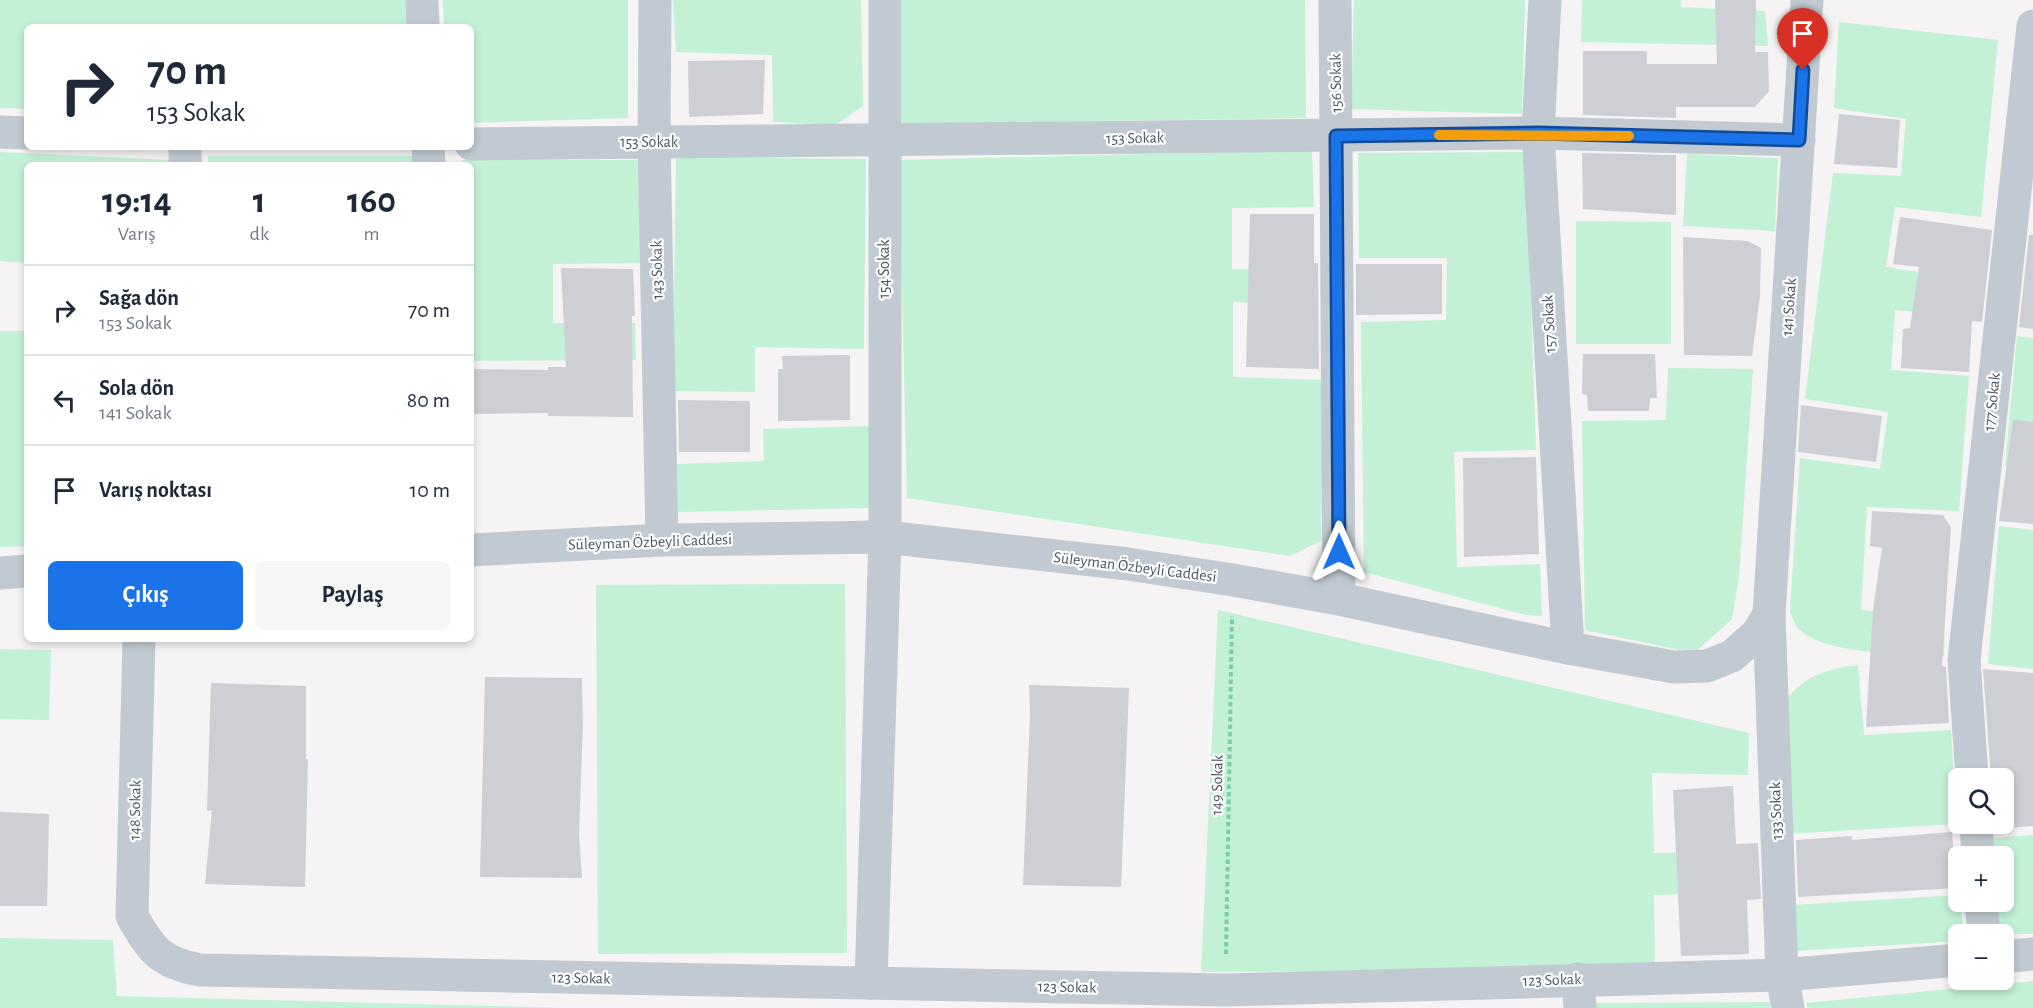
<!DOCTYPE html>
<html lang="tr">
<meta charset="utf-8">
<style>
body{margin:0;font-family:"Alegreya Sans",sans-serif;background:#f6f6f7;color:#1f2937;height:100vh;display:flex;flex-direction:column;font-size:22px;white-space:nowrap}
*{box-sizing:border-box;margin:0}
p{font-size:20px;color:#747a83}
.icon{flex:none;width:33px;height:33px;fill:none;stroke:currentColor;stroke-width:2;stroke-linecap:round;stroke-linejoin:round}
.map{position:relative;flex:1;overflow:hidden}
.drawer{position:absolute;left:24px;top:162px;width:450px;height:480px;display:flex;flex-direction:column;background:#fff;border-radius:9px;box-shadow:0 3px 9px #0003}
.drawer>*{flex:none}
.guide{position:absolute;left:24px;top:24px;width:450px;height:126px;border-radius:9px;box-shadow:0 3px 9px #0003;background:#fff;color:#1f2937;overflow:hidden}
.buttons{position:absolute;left:1948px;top:768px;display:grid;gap:12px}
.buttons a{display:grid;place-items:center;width:66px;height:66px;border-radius:9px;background:#fff;box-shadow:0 3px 9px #0003;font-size:30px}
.pin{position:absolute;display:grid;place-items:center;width:51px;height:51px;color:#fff;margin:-62px -26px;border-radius:50% 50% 50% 0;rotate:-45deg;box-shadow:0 0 6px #0007}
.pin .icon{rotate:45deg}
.me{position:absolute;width:66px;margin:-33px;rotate:0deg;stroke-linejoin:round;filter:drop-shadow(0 0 4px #0008)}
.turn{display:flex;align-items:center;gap:21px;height:126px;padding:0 24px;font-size:27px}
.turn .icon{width:78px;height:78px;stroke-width:2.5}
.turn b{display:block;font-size:42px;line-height:51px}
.eta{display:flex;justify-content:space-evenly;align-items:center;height:102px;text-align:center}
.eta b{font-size:36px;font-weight:700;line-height:42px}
.action{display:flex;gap:12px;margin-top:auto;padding:12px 24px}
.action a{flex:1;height:69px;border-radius:9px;background:#1a73e8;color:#fff;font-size:24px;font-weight:700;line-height:69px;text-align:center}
.action a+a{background:#f6f6f7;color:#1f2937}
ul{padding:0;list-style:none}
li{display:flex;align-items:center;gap:18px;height:90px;padding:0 24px;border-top:2px solid #e0e1e3}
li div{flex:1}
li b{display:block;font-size:22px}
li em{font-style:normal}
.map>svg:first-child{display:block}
.green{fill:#c3f1d5}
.building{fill:#cdcfd5}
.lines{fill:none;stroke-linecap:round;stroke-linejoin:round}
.path{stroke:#7ad0a6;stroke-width:4;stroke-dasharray:4.5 3;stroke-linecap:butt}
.minor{stroke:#c1cad2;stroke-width:33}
.route-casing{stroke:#114b97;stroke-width:15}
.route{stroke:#1a73e8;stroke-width:10}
.slow{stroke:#f59e0b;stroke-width:10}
.labels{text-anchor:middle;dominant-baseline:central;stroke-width:4.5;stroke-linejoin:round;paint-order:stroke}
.street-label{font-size:16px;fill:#4a5661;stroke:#fff}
</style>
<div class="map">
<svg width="2033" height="1008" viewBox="0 0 2033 1008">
<rect width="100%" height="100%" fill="#f5f3f3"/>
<g class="green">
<path d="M0,0H407L408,27H27V109L0,108Z"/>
<path d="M443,0H628V118L471,123V27H444Z"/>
<path d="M673,0H861L863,106L835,125L773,122L772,55L676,52Z"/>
<path d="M902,0H1305L1306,118L902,124Z"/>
<path d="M1354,0H1525L1522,114L1351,109Z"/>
<path d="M1582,0H1681V7L1765,11L1768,46L1581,42Z"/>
<path d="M1839,22L1998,40L1981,217L1895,207L1886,267L1977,281L1975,317L1895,310L1891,370L1969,376L1959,511L1867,507L1861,610L1945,618L1944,656C1909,653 1814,656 1795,624C1793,620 1792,615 1790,611L1800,458L1880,469L1888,412L1805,399L1833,173L1901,176L1906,119L1834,108Z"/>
<path d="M1312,150L1314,207L1232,208V269H1316L1317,305L1233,302V377L1324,380L1321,541L1290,556L907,498L899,160Z"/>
<path d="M0,152L169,160V165H27V263L0,261Z"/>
<path d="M1526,152L1536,450L1454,452L1457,567L1540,564L1542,616L1526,615L1364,572L1361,322L1446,320L1447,258H1359L1358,153Z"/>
<path d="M1687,154L1778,158L1775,231L1683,226Z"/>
<rect x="208" y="156" width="208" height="9"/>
<path d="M676,157L866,159L864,349L755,347V392L673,391Z"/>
<path d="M462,160H640L641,263L553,264V323H635L636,360L471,361V165H462Z"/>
<path d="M1576,221L1671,222V344H1576Z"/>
<path d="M0,331H27V546L0,547Z"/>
<path d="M2017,336L2033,338V469L2005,466Z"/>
<path d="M1668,368L1753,369L1739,577L1732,619L1694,653L1585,630L1582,421L1666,420Z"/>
<path d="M869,426L871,508L678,512L677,464L764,461L763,429Z"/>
<path d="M1999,526L2033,530V669L1988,664Z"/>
<path d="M845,584L847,953L598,954L596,585Z"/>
<path d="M1218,610L1749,733L1748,775L1652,773L1654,853L1749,851L1751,892L1654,895L1655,969L1201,972Z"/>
<path d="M0,649L51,650L49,720L0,719Z"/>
<path d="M1858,665L1864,735L1951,730L1957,824L1786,834L1785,700C1809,674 1823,670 1858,665Z"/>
<path d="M2033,835V934H1998L1996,902H2004V856H1994L1993,838Z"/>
<path d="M1959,895L1964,934H1959V941L1795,951L1792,905Z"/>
<path d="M0,938L113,940L117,996L562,1008H0Z"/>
<path d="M2033,981V1008H1807L1806,1003Z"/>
<path d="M1770,1002V1008H1594L1593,1003Z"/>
</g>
<g class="building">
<path d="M1715,0H1756L1755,52H1768L1769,91L1755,107H1676V118L1583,115V51H1647V64H1717Z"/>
<path d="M765,60L763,114L689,117L688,61Z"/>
<path d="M1839,114L1900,120L1897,168L1834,164Z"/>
<path d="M1582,153L1676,155V215L1583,209Z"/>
<path d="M1250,214H1314V263H1318L1319,369L1246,367Z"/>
<path d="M1900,217L1992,230L1982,322L1972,321L1969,372L1901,368L1903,329L1910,328L1919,267L1893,264Z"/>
<path d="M2029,235H2033V329L2019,327Z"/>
<path d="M1683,237L1747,241L1761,248L1760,296L1752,356L1684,355Z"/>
<path d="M1356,264H1442V314L1356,315Z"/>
<path d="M561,268L633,269L635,316H632L633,417L548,416V413L471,414V369L548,370V367H566Z"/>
<path d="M1583,354H1655L1657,398H1650L1649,411H1588L1587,395L1582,394Z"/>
<path d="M850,355V420L778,421V369H783L782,356Z"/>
<path d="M678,400L750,401V452H679Z"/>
<path d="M1801,405L1882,416L1876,462L1798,452Z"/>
<path d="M2013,420L2033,422V524L1999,521Z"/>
<path d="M1536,457L1539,554L1464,557L1463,458Z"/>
<path d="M1872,511L1943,515L1951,527L1942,666L1946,667L1949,723L1866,727L1873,609L1882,548L1870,546Z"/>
<path d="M1983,669L2033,673V826L1995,829V824H2004V778H1991Z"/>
<path d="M485,677L582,678L583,723L579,834L582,878L480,877Z"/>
<path d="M211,683L306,686V758L308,760L305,887L205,884L212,810L207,811Z"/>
<path d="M1029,685L1129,688L1121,887L1023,885L1030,714Z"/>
<path d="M1733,786L1736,844L1758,843L1761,899L1747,900L1749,954L1681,956L1673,790Z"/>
<path d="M0,812L49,814L47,906H0Z"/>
<path d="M1952,832L1957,888L1798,897L1796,840L1852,836V840Z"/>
</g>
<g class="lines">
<path class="path" d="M1226,954L1232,616"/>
<g class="minor">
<path d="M422,0L423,27"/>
<path d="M655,0L654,141L662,540"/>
<path d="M1335,0L1339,599"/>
<path d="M1545,0L1538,133L1568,648"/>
<path d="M0,132L27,133"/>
<path d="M471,144L1538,133L1799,140"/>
<path d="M428,147L429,165"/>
<path d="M185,165V147"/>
<path d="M471,550L662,540L885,537L1128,564L1233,580L1339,599L1568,648L1674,667L1707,666L1732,656L1758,633L1769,614"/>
<path d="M0,573L27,571"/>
<path d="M139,639L132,916C151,950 161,963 200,970L1225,990L1782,975L1959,960"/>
<path d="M1972,778L1964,660L2033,26"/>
<path d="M1976,824L1978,856"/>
<path d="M1981,902L1984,934"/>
<path d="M2004,957L2033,954"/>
<path d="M1578,979L1580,1008"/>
<path d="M871,983L885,537V0"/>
<path d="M1788,1008L1782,975L1769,614L1807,0"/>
</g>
</g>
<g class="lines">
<defs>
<path id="route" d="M1339,552L1336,136L1538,133L1799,140L1803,70"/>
</defs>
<use href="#route" class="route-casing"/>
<use href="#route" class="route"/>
<path class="slow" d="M1439,135L1629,136"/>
</g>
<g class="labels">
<g class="street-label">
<text transform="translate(1336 83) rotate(-91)">156 Sokak</text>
<text transform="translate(1135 138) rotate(-1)">153 Sokak</text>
<text x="649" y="142">153 Sokak</text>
<text transform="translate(884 269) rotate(-90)">154 Sokak</text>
<text transform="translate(657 270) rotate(-91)">143 Sokak</text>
<text transform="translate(1789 307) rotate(-86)">141 Sokak</text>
<text transform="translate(1549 324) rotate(-93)">157 Sokak</text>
<text transform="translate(1992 402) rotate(-84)">177 Sokak</text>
<text transform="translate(650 542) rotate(-2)">Süleyman Özbeyli Caddesi</text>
<text transform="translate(1135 567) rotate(7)">Süleyman Özbeyli Caddesi</text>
<text transform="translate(1217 785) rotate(-89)">149 Sokak</text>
<text transform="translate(135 810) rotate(-89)">148 Sokak</text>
<text transform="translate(1776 811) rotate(-92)">133 Sokak</text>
<text transform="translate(581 978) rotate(1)">123 Sokak</text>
<text transform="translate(1552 980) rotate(-2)">123 Sokak</text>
<text transform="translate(1067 987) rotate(1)">123 Sokak</text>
</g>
</g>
</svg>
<div class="buttons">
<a><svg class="icon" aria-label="search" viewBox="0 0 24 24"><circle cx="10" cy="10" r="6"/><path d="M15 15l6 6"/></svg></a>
<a>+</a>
<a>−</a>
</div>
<div class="pin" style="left:1803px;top:70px;background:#d93025"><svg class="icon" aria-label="arrive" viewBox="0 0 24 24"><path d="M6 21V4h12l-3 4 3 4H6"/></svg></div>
<svg class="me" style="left:1339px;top:552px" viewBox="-20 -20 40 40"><path d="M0-17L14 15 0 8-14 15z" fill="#1a73e8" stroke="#fff" stroke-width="4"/></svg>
<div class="guide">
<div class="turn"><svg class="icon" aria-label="right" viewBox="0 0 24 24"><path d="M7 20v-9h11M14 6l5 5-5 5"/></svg><div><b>70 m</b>153 Sokak</div></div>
</div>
<section class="drawer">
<div class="eta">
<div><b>19:14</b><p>Varış</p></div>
<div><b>1</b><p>dk</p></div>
<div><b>160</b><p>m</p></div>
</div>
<ul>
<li><svg class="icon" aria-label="right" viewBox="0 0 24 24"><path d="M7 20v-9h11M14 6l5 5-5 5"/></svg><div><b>Sağa dön</b><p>153 Sokak</p></div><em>70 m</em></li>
<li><svg class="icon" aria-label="left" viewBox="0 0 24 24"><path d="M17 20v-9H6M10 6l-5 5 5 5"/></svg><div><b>Sola dön</b><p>141 Sokak</p></div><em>80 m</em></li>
<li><svg class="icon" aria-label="arrive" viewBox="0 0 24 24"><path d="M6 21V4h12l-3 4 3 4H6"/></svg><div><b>Varış noktası</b></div><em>10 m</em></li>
</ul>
<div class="action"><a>Çıkış</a><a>Paylaş</a></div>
</section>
</div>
